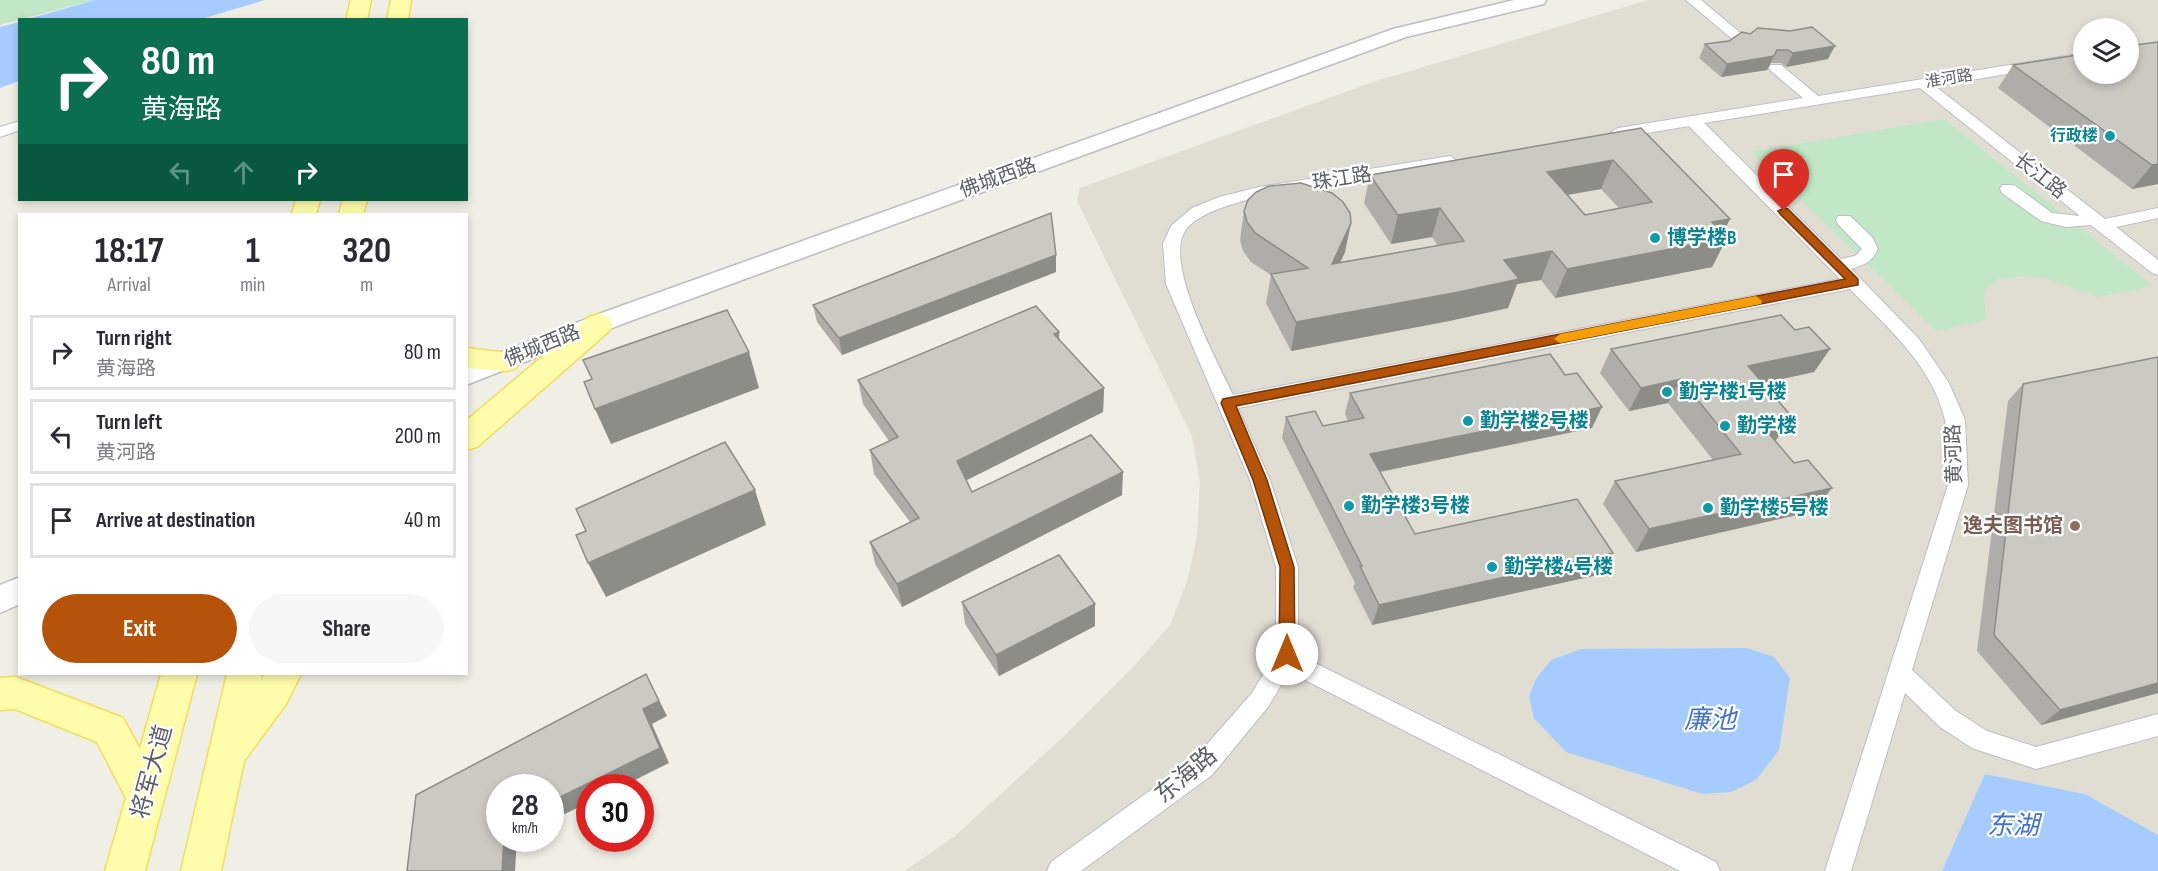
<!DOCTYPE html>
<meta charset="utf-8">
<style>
body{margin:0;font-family:"Sofia Sans Condensed","Noto Sans SC",sans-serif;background:#f7f7f7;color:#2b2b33;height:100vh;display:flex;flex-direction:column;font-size:22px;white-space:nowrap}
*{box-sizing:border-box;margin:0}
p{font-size:20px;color:#7c7c81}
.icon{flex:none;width:33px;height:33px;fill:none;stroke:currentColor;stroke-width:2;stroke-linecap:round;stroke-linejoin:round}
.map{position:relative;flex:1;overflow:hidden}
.sheet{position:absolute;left:18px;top:213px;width:450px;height:462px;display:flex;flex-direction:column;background:#fff;border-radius:0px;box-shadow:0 3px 9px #0003}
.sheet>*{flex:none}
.guide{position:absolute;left:18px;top:18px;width:450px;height:183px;border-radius:0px;box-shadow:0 3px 9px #0003;background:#0b6e4f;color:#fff;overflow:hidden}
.controls{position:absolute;left:2073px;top:18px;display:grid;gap:12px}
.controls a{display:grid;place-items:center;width:66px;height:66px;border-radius:50%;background:#fff;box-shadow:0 3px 9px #0003;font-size:30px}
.speed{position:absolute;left:486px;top:774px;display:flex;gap:12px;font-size:30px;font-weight:700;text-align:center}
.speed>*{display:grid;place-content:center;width:78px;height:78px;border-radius:50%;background:#fff;box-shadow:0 3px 9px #0003;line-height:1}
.speed small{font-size:15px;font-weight:400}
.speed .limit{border:9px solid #d22;background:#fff;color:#111}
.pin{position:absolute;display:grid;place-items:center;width:51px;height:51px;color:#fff;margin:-62px -26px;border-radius:50% 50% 50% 0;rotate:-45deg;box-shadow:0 0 6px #0007}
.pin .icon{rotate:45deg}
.me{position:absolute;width:66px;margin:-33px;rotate:0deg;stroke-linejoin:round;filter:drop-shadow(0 0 4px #0008)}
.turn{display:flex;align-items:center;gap:21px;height:126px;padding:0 24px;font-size:27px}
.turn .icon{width:78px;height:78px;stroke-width:2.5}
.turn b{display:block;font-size:42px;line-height:51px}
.lanes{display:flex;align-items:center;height:57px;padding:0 24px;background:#0003;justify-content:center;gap:30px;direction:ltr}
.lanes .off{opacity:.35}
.eta{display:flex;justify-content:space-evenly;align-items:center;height:102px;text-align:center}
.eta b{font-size:36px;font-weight:700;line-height:42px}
.primary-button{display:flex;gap:12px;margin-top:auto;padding:12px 24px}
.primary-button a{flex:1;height:69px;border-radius:36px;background:#b45309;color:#fff;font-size:24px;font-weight:700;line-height:69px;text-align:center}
.primary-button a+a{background:#f7f7f7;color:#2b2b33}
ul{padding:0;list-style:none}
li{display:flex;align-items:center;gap:18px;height:75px;margin:0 12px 9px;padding:0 12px;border:3px solid #e1e1e2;border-radius:0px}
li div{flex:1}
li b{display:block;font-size:22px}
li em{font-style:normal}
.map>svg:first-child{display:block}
.education{fill:#e0ded3;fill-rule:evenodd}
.green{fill:#c1e7c7}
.water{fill:#a6ccff}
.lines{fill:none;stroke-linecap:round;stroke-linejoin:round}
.street-casing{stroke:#bdbec4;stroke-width:2}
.secondary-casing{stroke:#bbbdc3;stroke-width:3}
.primary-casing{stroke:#f4dd5a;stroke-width:3}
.street{fill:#fff;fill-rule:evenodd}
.secondary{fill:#fff;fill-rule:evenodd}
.primary{fill:#fffdab;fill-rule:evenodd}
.wall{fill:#aeada7;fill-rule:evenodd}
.shaded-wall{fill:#8d8d88}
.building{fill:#cac9c2;stroke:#8d8d88;stroke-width:1.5;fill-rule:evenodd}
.route{fill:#b45309;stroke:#753606;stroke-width:1.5}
.slow{fill:#f59e0b}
.culture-dot{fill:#0f9aa8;stroke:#fff;stroke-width:2}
.education-dot{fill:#8d6e63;stroke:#fff;stroke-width:2}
.labels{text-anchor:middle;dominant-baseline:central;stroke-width:4.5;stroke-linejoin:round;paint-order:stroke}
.far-street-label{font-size:16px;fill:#5d6066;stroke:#fff}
.far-culture-label{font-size:16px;font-weight:bold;fill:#0d838f;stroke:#fff;text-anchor:end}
.street-label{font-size:20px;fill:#5d6066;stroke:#fff}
.culture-label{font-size:20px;font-weight:bold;fill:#0d838f;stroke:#fff;text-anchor:start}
.education-label{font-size:20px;font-weight:bold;fill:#785e54;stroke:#fff;text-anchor:end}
.near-street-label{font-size:24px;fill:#5d6066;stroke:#fff}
.near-water-label{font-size:26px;font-style:italic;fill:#4573c6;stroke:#fff}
</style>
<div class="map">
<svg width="2158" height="871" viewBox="0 0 2158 871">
<rect width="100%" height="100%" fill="#f0efe5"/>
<path class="education" d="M1648,0H2158V871H904L955,836L1063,737L1134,666L1170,625L1187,582L1197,536L1200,483L1192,436L1077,201L1080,188L1373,82ZM2084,28H2128V74H2084Z"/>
<g class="green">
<path d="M0,0H94L0,25Z"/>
<path d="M1944,119L2153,286L2098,297L2048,279L2027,276L1998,279L1984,291L1986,320L1937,331L1751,152Z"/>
</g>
<g class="water">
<path d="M95,0H265L201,19H28Z"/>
<path d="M19,22V81L0,88V27Z"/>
<path d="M1747,648L1774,657L1790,678L1779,750L1756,780L1731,792L1703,794L1566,752L1534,718L1529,696L1536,679L1551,660L1581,649Z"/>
<path d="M1985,774L2085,794L2158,835V871H1942Z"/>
</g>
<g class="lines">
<defs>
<g id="street">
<path d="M1686,0H1701L1750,41L1743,45L1738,44Z"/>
<path d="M2084,53V61L1935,86L2105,219L2158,208V218L2116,227L2158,260V275L2152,273L2091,225L2066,227L2041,221L2002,193L2000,189L2002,185H2014L2052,213L2080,216L1920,88L1704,123L1841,259L1855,256L1862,249L1838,224L1836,220L1838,216H1850L1872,237L1878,249C1872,262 1864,265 1851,269L1919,339L1949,383L1965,420L1968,485L1912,670L1956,711L1987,731L2036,747L2158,714V736L2036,769L1972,748L1940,727L1905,693L1851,871H1825L1948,485C1947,464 1950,440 1945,420C1933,366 1886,326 1850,289L1238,408L1270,480L1298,567V650L1317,664L1716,862L1720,871H1680L1301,678L1290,670L1268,707L1212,775L1081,871H1047L1051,862L1194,759L1252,693L1276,653V567L1250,480L1166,284L1163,244L1171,226L1192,208L1219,197L1259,187L1450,156L1458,161L1450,166L1259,197C1239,202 1197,212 1185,231C1164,265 1217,360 1233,395L1840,279L1689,126L1618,138L1610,133L1618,128L1803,98L1771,71L1769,68L1771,65H1781L1818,96Z"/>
<path d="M20,121V130L0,137V127Z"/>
</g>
<g id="secondary">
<path d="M1514,0H1546L1544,4L1406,37L625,323L466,385V366L607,311L1393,29Z"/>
<path d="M20,577V604L0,613V585Z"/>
</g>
<g id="primary">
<path d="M351,0H371L367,20H346Z"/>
<path d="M391,0H411L408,20H387Z"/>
<path d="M296,200H320L316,214H292Z"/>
<path d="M343,200H367L363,214H339Z"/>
<path d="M599,314L609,317L613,324L609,331L477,447L466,450V421L589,317Z"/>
<path d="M466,348L516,354L520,361L516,368L506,371L466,368Z"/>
<path d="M161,674H197L145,871H105L126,798L97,742L15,709L0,710V678L16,677L123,718L140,749Z"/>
<path d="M227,674H262L261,680L265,674H301L286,704L244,761L221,871H181Z"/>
</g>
</defs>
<use href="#street" class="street-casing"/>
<use href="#secondary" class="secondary-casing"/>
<use href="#primary" class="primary-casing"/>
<use href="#street" class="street"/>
<use href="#secondary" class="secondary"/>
<use href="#primary" class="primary"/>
</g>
<g class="wall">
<path d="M1742,32L1828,59L1786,67L1781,63H1771L1767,70L1721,77L1699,58L1705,44L1729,41Z"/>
<path d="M2158,42V184L2132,189L1998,88L2013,65Z"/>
<path d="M1641,128L1730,219L1722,233L1727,238L1712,267L1555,298L1541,280L1517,284L1508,308L1449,321L1291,351L1266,303L1271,275L1251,262L1243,251L1240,240L1244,211L1345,252L1340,262L1438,246L1432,237L1391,244L1364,203L1370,175ZM1601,189L1619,208L1585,215L1567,195Z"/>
<path d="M1056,272L842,355L817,322L813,305Z"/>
<path d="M1795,330L1830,349L1814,372L1763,383L1792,417L1776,440L1774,441L1814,511L1636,552L1603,504L1615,481L1713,460L1668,403L1629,411L1600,373L1611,349Z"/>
<path d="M1059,340L1104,388L1103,412L966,480L972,492L1122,495L902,607L875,564L870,542L910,522L874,474L870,450L889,441L863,404L858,380Z"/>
<path d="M2158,357V693L2041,725L1977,651L2008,401L2023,384Z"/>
<path d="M1350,393L1592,428L1380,472L1415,534L1602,574L1372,625L1353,587L1355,583L1282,438L1286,417L1323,426L1348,421L1345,414Z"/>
<path d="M962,602L1095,626L999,676L965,624Z"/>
</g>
<g class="shaded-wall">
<path d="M1835,46L1828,59L1786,67L1793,53Z"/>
<path d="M1777,50L1767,70L1721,77L1727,64Z"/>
<path d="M1613,160L1601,189L1537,200L1547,172Z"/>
<path d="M2158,164V184L2132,189L2152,165Z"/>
<path d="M1440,208L1432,237L1391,244L1398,215Z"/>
<path d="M1730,219L1719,240L1727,238L1712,267L1555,298L1567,269L1712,222Z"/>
<path d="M1351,223L1345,252L1326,293L1332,264Z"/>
<path d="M1552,251L1541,280L1517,284L1508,308L1449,321L1291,351L1296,322L1504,260Z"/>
<path d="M1056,255V272L842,355L839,338Z"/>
<path d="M1059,332L1060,356L1054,334Z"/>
<path d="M1830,349L1814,372L1734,389L1748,366Z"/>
<path d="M749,352L759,388L611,444L595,409Z"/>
<path d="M1681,379L1668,403L1629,411L1641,388Z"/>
<path d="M1104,388L1103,412L959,484L957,461Z"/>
<path d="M1602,407L1592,428L1364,475L1370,454Z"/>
<path d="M1792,417L1776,440L1745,447L1760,423Z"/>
<path d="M1123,472L1122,495L902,607L897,584Z"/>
<path d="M1832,488L1814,511L1636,552L1649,529Z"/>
<path d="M755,490L766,525L606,597L588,563Z"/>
<path d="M1613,553L1602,574L1372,625L1379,605Z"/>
<path d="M1095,604V626L999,676L996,655Z"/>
<path d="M646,674L667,716L652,724L669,763L619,788H590V802L550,821V802L643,709Z"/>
<path d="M2158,683V693L2041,725L2060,710Z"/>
<path d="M504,838H517L515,871H502Z"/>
</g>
<g class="building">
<path d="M1812,27L1835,46L1793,53L1788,50H1777L1774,56L1727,64L1705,44L1729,41L1742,32L1750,34L1758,28L1790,31Z"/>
<path d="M2158,42V164L2152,165L2013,65L2084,54V74H2128V46Z"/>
<path d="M1641,128L1730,219L1712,222L1727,238L1567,269L1552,251L1504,260L1519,279L1459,292L1296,322L1271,274L1308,268L1255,233L1247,222L1244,211L1248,200L1256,192L1269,186L1301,183L1332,193L1343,202L1350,213L1351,223L1332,264L1464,241L1440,208L1398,215L1370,175ZM1613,160L1652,202L1585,215L1547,172Z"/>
<path d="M1051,213L1056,255L839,338L813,305Z"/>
<path d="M1036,306L1059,332L1054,334L1104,388L957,461L972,492L1091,435L1123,472L897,584L870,542L919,518L870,450L898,437L858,380Z"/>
<path d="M727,310L749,352L595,409L584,382L592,379L583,360Z"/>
<path d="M1781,315L1795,330L1809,327L1830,349L1748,366L1792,417L1760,423L1794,463L1808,460L1832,488L1649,529L1615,481L1741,454L1681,379L1641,388L1611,349Z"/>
<path d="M1550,354L1565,375L1577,373L1602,407L1370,454L1415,534L1577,499L1613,553L1379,605L1360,566H1362L1286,417L1315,411L1323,426L1364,418L1350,393Z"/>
<path d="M2158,357V683L2060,710L1994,635L2023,384Z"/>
<path d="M725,442L755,490L588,563L576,535L586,531L576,509Z"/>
<path d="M1059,555L1095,604L996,655L962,602Z"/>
<path d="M646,674L659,701L643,709L660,748L550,802V788H500V838H504L502,871H407L416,795Z"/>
</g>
<path class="route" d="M1784,208L1788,209L1858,279V285L1236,406L1267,480L1294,567L1295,654L1292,659L1287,661L1281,659L1279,654L1280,567L1253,480L1221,403L1223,399L1845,279L1780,214L1778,211Z"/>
<path class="slow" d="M1756,296L1762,301L1761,304L1560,343L1554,339L1560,334Z"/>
<g class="culture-dot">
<circle cx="2110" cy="136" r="6"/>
<circle cx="1655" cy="238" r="6"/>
<circle cx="1667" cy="392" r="6"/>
<circle cx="1468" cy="421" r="6"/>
<circle cx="1725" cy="426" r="6"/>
<circle cx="1349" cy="506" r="6"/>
<circle cx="1708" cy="508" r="6"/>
<circle cx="1492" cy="567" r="6"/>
</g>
<circle class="education-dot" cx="2075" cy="526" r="6"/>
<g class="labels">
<g class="far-street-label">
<text transform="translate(1949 79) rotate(-9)">淮河路</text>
</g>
<g class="far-culture-label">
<text x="2098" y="136">行政楼</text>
</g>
<g class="street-label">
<text transform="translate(2040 176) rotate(38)">长江路</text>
<text transform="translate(998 178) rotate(-20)">佛城西路</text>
<text transform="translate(1342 179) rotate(-9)">珠江路</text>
<text transform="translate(542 346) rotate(-22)">佛城西路</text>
<text transform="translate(1954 454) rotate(-92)">黄河路</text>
</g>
<g class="culture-label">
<text x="1667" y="238">博学楼B</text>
<text x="1679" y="392">勤学楼1号楼</text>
<text x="1480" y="421">勤学楼2号楼</text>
<text x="1737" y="426">勤学楼</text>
<text x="1361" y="506">勤学楼3号楼</text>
<text x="1720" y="508">勤学楼5号楼</text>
<text x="1504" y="567">勤学楼4号楼</text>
</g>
<g class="education-label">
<text x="2063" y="526">逸夫图书馆</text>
</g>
<g class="near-street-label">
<text transform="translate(152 772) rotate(-75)">将军大道</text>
<text transform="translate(1186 775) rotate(-40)">东海路</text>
</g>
<g class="near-water-label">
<text x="1710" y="720">廉池</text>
<text x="2013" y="826">东湖</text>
</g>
</g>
</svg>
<div class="controls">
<a><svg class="icon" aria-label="layers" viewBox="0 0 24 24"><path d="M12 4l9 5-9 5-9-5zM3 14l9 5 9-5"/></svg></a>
</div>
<div class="speed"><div>28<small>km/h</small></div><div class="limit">30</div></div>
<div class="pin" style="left:1784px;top:211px;background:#d93025"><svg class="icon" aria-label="arrive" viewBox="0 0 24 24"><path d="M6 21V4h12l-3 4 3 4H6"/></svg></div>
<svg class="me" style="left:1287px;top:654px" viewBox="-20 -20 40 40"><circle r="19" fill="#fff"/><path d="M0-13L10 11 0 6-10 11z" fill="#b45309"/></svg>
<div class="guide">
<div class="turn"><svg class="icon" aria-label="right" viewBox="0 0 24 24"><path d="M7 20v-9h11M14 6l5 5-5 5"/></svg><div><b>80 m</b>黄海路</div></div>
<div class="lanes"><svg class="icon off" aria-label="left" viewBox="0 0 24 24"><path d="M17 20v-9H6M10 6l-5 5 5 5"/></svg><svg class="icon off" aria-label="ahead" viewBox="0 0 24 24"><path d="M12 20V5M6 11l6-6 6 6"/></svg><svg class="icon" aria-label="right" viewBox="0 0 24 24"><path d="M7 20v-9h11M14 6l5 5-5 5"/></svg></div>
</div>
<section class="sheet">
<div class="eta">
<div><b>18:17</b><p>Arrival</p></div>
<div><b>1</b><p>min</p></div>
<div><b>320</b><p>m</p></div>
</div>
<ul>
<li><svg class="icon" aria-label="right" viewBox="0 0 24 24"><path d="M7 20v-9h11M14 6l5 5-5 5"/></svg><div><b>Turn right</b><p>黄海路</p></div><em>80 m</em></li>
<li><svg class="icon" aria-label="left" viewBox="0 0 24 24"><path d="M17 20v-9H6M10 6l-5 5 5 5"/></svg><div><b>Turn left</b><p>黄河路</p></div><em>200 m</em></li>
<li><svg class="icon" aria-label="arrive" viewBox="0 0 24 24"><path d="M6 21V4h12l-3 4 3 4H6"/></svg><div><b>Arrive at destination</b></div><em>40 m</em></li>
</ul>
<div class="primary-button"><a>Exit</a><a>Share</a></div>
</section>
</div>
